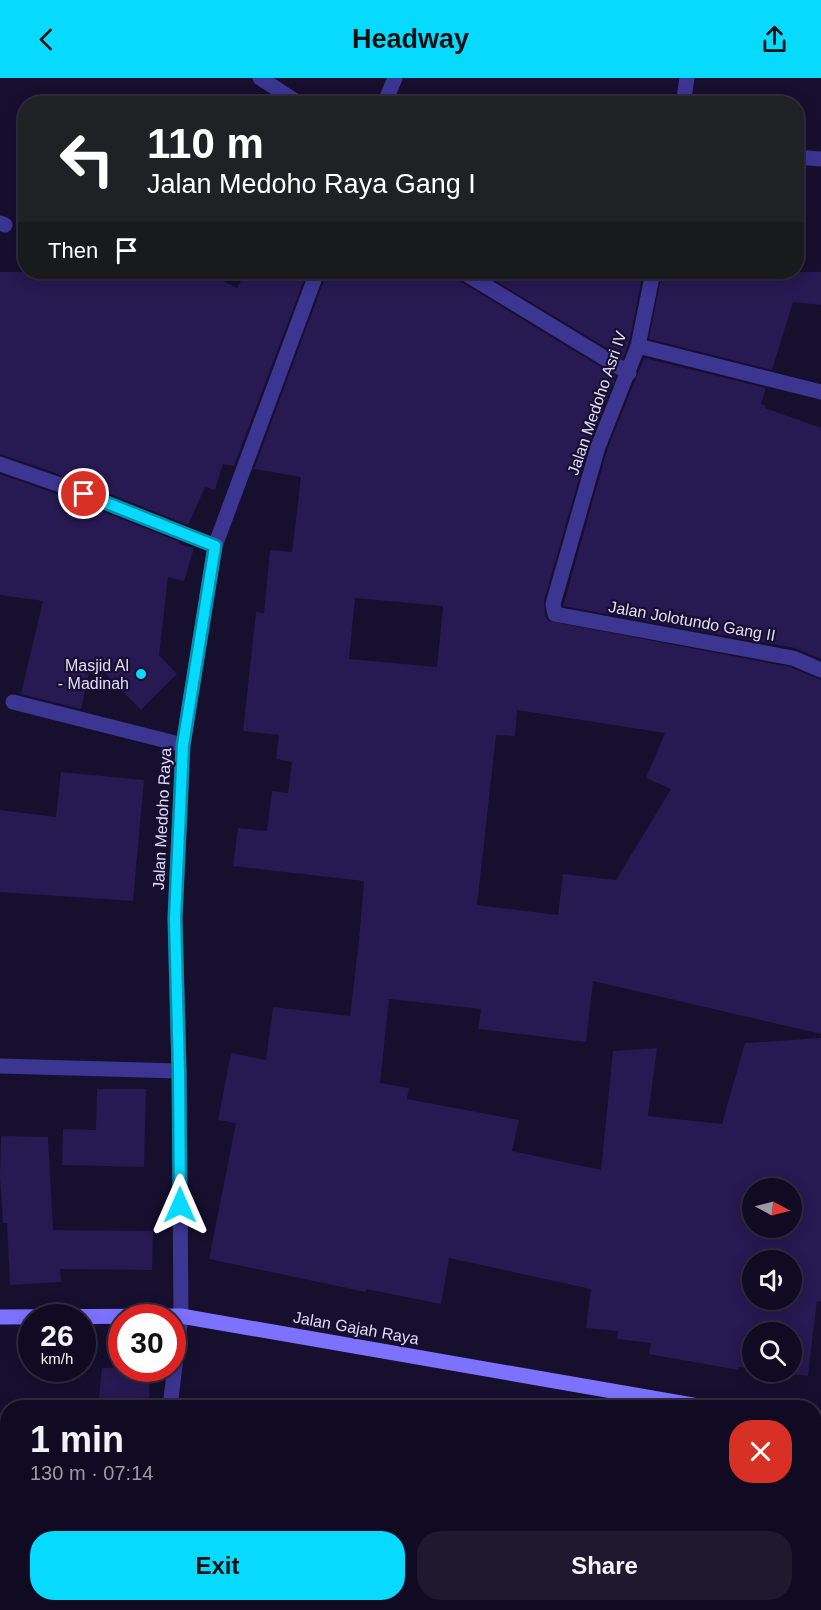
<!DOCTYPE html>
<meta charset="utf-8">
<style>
body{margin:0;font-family:Arial,sans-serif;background:#1e192f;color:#f1f3f6;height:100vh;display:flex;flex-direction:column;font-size:22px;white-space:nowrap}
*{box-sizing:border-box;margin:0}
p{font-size:20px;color:#9c9ba5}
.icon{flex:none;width:33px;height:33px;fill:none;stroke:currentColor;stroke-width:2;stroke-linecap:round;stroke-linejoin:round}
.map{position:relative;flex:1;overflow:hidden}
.details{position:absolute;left:0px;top:1322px;width:822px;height:212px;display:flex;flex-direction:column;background:#100b22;border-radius:24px 24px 0 0;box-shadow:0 3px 15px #0003,0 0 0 2px #302b40}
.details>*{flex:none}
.hud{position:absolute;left:18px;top:18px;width:786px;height:183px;border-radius:24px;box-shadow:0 3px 15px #0003,0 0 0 2px #302b40;background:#202124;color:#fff;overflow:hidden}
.needle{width:39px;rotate:97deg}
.fabs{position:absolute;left:742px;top:1100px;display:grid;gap:12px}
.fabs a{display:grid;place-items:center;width:60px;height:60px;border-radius:50%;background:#100b22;box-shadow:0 3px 15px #0003,0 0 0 2px #302b40;font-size:30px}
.speed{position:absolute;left:18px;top:1226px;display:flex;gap:12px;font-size:30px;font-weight:700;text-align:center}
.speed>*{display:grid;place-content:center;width:78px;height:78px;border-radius:50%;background:#100b22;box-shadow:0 3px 15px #0003,0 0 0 2px #302b40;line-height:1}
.speed small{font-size:15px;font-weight:400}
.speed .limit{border:9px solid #d22;background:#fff;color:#111}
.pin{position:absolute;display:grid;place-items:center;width:51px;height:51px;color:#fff;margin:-26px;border:3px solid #fff;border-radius:50%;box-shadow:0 2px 6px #0007}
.me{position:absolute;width:66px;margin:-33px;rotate:0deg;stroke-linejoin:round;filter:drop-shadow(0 0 4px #0008)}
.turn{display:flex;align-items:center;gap:21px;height:126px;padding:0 30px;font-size:27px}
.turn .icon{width:78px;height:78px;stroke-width:2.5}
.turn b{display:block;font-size:42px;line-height:51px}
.then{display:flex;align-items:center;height:57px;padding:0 30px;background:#0003;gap:12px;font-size:22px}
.round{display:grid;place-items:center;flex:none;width:63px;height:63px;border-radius:24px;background:#1e192f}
.summary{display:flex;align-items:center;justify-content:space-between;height:102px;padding:0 30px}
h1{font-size:36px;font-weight:700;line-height:45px}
.button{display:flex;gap:12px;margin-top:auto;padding:12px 30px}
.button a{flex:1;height:69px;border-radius:24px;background:#07daff;color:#111;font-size:24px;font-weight:700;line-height:69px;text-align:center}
.button a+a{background:#1e192f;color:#f1f3f6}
header{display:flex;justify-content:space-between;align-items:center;height:78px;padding:0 30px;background:#07daff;color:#111;font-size:27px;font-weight:700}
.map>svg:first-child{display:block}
.building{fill:#271951;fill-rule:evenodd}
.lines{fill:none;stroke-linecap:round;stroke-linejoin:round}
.lane{stroke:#3d3592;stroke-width:15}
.street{stroke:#3d3592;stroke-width:15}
.secondary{stroke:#7d72ff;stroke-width:15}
.route-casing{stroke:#058ea6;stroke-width:15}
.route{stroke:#07daff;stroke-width:10}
.poi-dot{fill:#07daff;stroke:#160f2e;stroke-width:2}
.labels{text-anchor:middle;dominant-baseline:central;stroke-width:4.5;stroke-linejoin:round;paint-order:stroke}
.street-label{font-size:16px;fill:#e1dbff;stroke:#160f2e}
.poi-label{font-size:16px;fill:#e1dbff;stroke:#160f2e;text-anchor:end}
</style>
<header><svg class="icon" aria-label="back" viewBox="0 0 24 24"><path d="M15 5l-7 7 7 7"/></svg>Headway<svg class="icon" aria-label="share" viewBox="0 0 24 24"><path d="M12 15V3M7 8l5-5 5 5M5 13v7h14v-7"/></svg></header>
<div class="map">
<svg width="821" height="1532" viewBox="0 0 821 1532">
<rect width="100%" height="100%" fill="#160f2e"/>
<g class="building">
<path d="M0,194H205L237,210L246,194H307L234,388L223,386L215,412L205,409L188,447L67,399L0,376Z"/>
<path d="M327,194H453L458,202L616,298L589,366L544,523L545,538L549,543L790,589L821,602V956L593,903L586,964L478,951L481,931L389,921L380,1005L409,1010L407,1021L519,1042L512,1073L601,1092L613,973L657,970L648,1038L722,1046L745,965L821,960V1224L817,1223L808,1298L768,1293H792V1254H753V1291L739,1289L738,1292L649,1276L651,1265L617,1261L618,1253L586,1250L591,1211L449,1180L441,1226L366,1211V1214L209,1181L236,1045L218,1042L231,975L266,982L273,929L350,938L359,862L364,803L233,788L238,750L267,753L272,713L288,715L292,684L276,681L279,657L243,653L256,534L264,535L270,472L292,474L301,399L254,391ZM355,520L443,528L437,589L349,581ZM517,632L665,655L646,700L671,711L616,802L563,796L558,837L477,827L496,657L515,658ZM753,1110H792V1149H753ZM753,1182H792V1221H753Z"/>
<path d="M481,194H643L629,265L623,280Z"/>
<path d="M662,194H821V227L793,224L772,292L649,261Z"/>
<path d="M644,280L766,310L761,326L766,328L765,330L821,350V581L795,570L563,528L607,372Z"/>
<path d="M0,396L60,417L180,464L179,466L194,470L184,503L168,499L159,577L177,596L141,632L92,582L81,631L21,616L43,523L0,517Z"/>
<path d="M61,694L144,702L133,823L0,814V732L56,739Z"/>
<path d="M97,1011H146L144,1089L62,1087L63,1051L96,1052Z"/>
<path d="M1,1058L48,1059L53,1152L153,1153L152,1192L60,1191L61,1204L10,1207L7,1145H3L0,1099Z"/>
<path d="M102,1290H150L149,1329H98Z"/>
</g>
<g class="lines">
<g class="lane">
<path d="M13,624L183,667"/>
<path d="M0,988L179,993"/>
</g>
<g class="street">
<path d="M260,0L300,26"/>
<path d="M384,26L395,0"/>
<path d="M683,26L687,0"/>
<path d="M796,79L821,81"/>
<path d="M0,145L5,147"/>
<path d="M463,194L629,295"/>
<path d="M653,194L638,268L598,369L553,526L555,536L793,580L821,592"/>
<path d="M638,268L821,314"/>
<path d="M0,386L63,408L215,468"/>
<path d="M170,1329L181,1238L179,993L175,840L183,667L215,468L317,194"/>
<path d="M162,1532V1526"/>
</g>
<g class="secondary">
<path d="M0,1239L181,1238L704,1329"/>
<path d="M814,1348L821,1349"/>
</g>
</g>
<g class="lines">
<defs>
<path id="route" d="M84,416L215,468L183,667L175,840L179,993L180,1127"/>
</defs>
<use href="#route" class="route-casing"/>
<use href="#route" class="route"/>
</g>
<circle class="poi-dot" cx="141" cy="596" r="6"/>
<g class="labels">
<g class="street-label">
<text transform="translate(597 325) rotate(-71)">Jalan Medoho Asri IV</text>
<text transform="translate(692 543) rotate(10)">Jalan Jolotundo Gang II</text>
<text transform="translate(162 741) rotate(-87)">Jalan Medoho Raya</text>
<text transform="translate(356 1250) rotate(10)">Jalan Gajah Raya</text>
</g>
<g class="poi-label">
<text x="129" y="587">Masjid Al<tspan x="129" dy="18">- Madinah</tspan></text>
</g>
</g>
</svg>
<div class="fabs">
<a><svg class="needle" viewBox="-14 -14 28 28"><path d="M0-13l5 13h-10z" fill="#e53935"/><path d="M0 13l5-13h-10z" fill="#9c9ba5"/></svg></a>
<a><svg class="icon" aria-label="sound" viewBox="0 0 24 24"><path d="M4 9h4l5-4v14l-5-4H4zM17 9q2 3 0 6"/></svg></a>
<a><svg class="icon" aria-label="search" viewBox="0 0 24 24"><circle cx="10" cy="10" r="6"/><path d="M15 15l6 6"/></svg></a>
</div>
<div class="speed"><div>26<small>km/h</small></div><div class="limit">30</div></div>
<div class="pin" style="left:84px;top:416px;background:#d93025"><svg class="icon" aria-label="arrive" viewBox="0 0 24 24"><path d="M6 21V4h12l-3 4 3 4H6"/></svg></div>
<svg class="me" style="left:180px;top:1127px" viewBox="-20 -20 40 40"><path d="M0-17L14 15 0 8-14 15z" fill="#07daff" stroke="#fff" stroke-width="4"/></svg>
<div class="hud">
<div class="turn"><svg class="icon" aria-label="left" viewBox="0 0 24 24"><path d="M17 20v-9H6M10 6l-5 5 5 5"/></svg><div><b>110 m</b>Jalan Medoho Raya Gang I</div></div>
<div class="then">Then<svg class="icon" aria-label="arrive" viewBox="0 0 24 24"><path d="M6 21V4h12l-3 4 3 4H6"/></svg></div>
</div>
<section class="details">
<div class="summary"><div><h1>1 min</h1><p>130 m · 07:14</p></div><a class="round" style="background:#d93025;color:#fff"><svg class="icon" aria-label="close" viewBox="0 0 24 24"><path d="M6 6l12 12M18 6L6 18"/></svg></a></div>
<div class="button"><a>Exit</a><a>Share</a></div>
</section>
</div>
